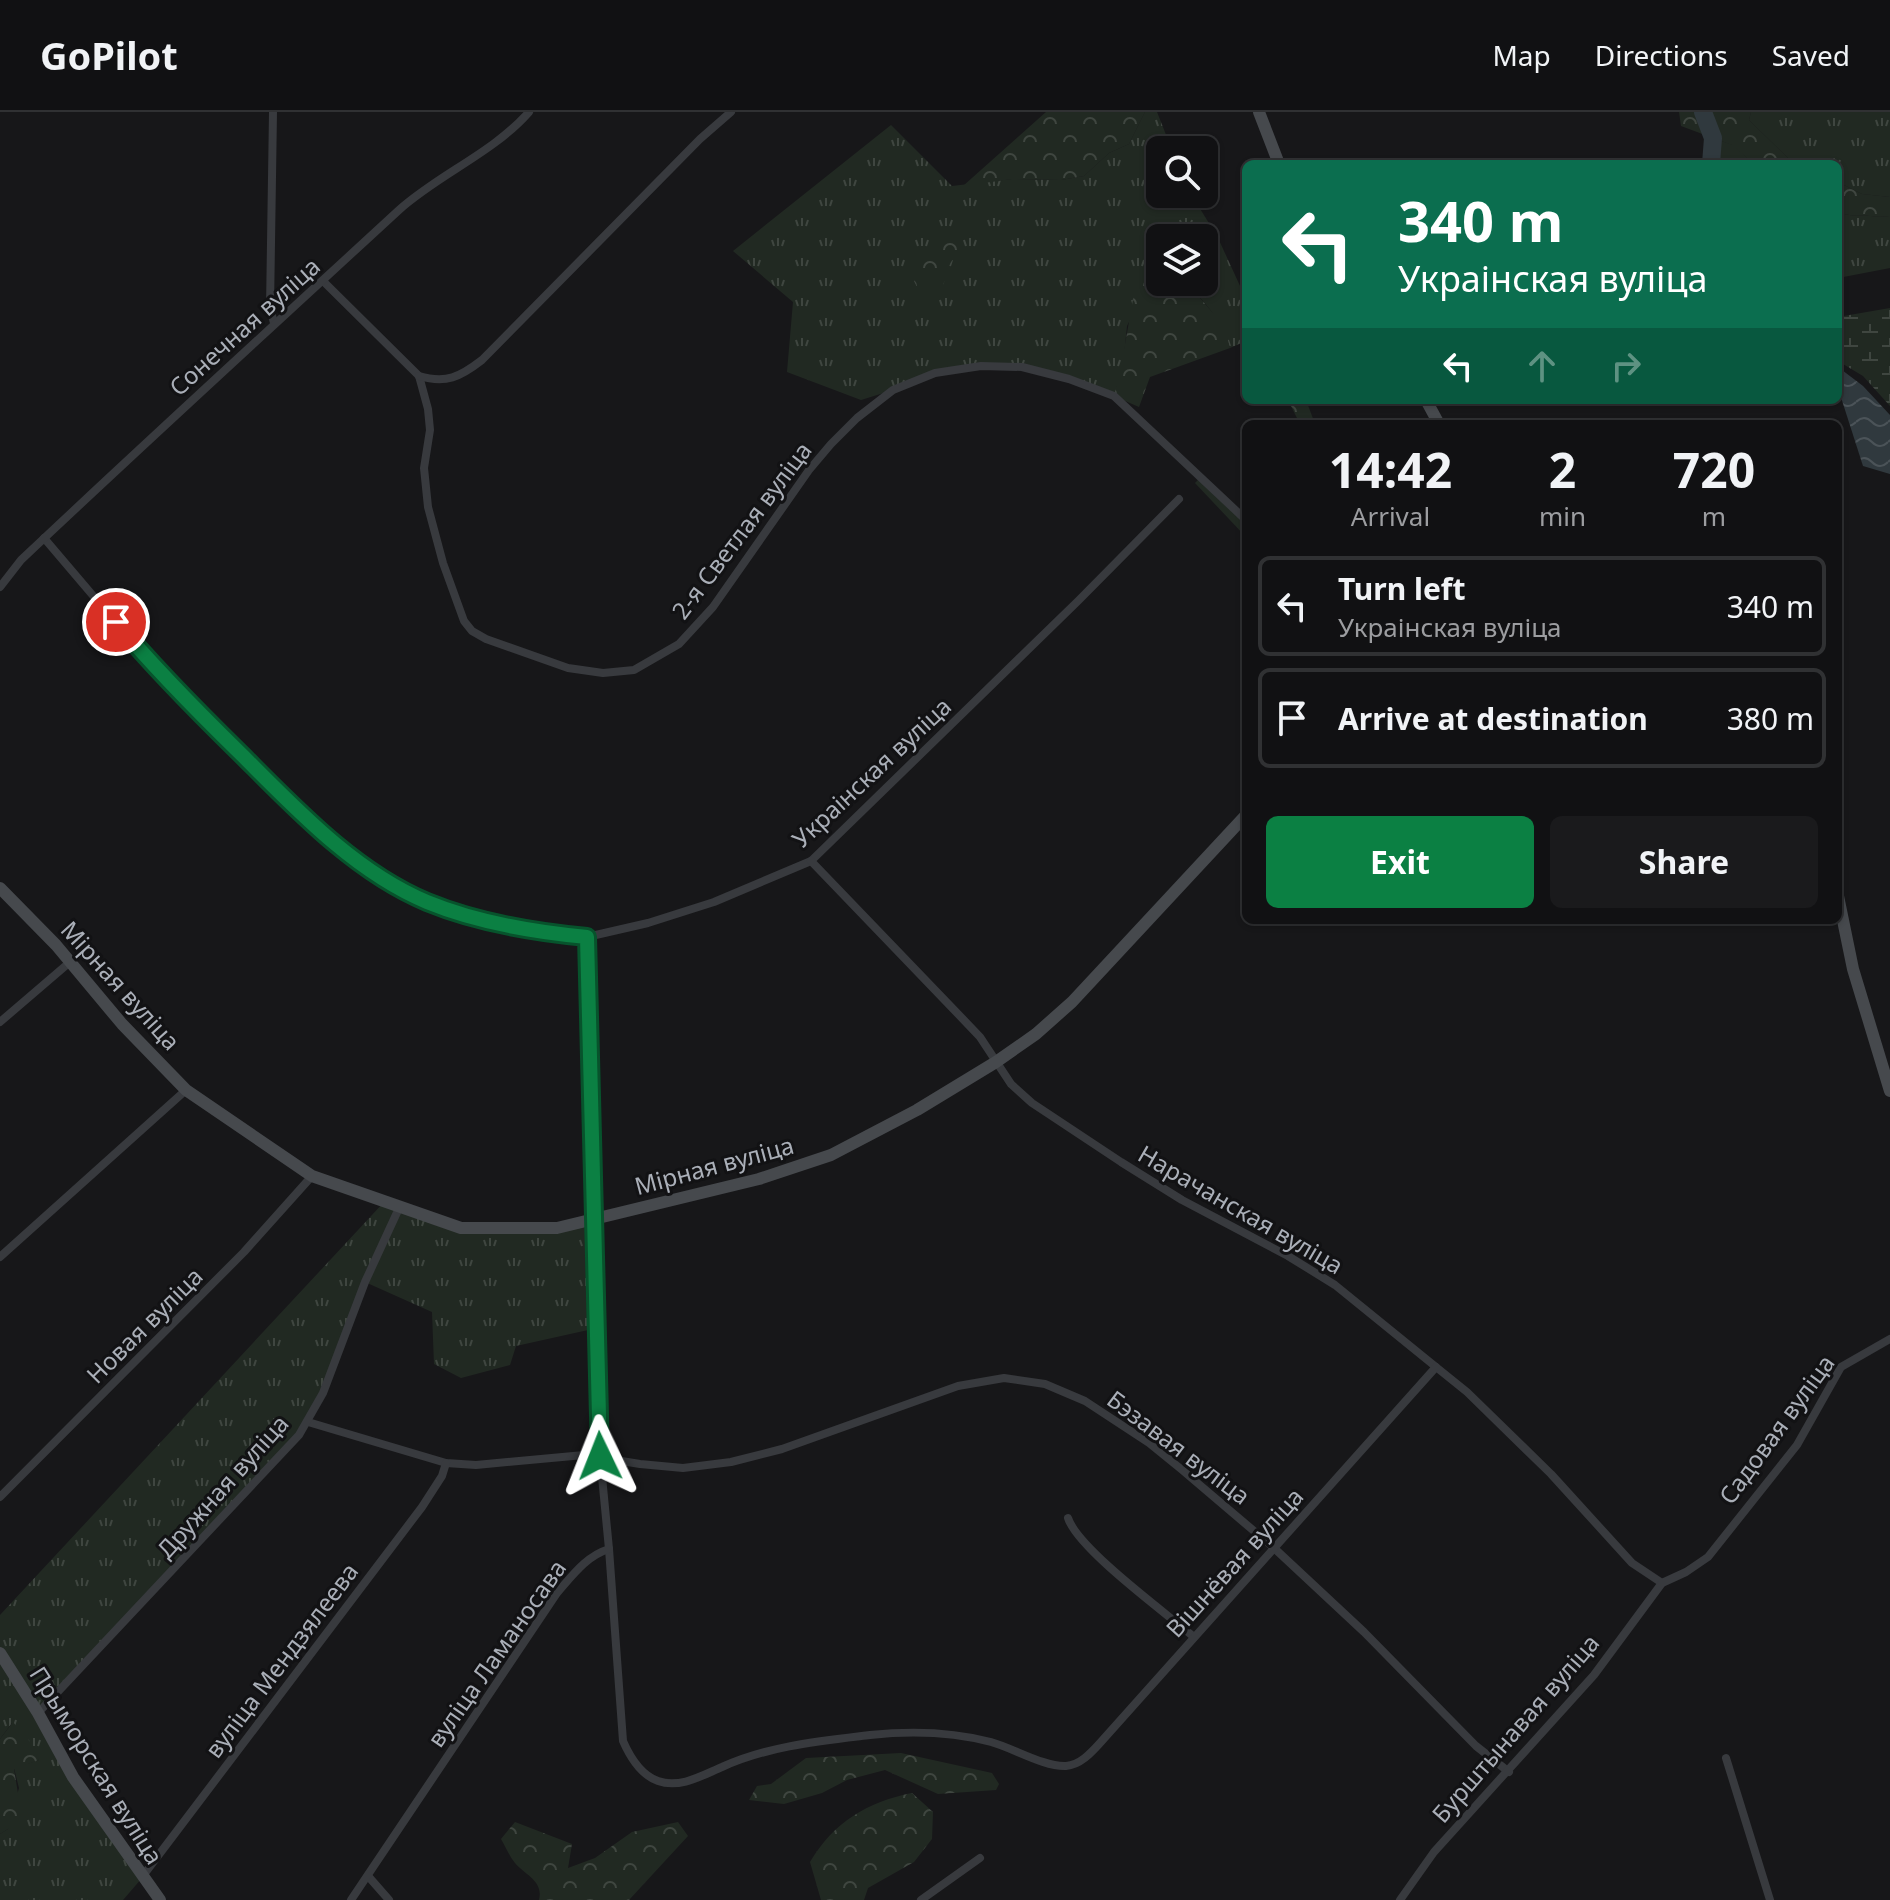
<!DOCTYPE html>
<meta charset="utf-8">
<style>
body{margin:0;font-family:"Noto Sans",sans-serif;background:#1a1a1c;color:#f1f3f6;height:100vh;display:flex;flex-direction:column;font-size:30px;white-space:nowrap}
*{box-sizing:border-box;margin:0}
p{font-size:26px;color:#9c9da0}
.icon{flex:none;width:44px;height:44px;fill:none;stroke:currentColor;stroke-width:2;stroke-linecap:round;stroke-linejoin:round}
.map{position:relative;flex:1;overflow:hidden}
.panel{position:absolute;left:1242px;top:308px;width:600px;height:504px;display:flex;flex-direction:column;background:#111113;border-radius:12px;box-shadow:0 2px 6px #0004,0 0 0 2px #303133}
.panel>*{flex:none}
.top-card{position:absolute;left:1242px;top:48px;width:600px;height:244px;border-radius:12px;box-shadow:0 2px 6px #0004,0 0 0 2px #303133;background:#0b6e4f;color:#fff;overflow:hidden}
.buttons{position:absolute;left:1146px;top:24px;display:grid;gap:16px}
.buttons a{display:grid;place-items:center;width:72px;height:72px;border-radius:12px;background:#111113;box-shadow:0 2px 6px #0004,0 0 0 2px #303133;font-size:40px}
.pin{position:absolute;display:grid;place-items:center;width:68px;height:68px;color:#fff;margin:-34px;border:4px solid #fff;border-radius:50%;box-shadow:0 2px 8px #0007}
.me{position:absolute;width:88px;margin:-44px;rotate:358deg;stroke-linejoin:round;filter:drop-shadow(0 0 6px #0008)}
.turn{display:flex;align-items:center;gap:28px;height:168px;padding:0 24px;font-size:36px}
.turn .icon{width:104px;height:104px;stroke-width:2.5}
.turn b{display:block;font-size:56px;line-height:68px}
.lanes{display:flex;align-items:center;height:76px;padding:0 24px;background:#0003;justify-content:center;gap:40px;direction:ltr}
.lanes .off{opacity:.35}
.eta{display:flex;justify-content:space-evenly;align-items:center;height:136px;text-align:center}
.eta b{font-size:48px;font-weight:700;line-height:56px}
.action{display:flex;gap:16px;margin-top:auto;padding:16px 24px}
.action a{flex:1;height:92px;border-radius:12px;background:#0b8043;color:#fff;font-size:32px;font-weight:700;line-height:92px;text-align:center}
.action a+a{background:#1a1a1c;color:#f1f3f6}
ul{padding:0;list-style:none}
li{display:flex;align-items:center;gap:24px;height:100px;margin:0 16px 12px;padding:0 8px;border:4px solid #303133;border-radius:12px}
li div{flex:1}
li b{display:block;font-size:30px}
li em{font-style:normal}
header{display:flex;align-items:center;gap:48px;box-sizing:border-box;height:112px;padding:0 40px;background:#111113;border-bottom:2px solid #303133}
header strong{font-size:38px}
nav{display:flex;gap:44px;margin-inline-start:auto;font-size:28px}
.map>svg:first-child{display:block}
.grass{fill:url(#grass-tufts)}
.forest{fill:url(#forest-crowns)}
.wetland{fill:url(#wetland-marsh)}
.water{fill:url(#water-waves)}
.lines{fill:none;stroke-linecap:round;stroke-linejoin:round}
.river{stroke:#30393e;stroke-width:18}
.street{stroke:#383a3e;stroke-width:8}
.secondary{stroke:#46494d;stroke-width:12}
.route-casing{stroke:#07532c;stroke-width:20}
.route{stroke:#0b8043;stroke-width:14}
.labels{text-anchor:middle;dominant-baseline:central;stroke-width:6;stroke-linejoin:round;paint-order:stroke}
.street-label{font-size:24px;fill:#aaafb8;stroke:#121214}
</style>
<header>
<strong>GoPilot</strong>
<nav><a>Map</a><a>Directions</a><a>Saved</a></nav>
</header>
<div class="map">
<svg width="1890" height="1788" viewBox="0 0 1890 1788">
<defs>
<pattern id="grass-tufts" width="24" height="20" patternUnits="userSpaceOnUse" patternTransform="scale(2)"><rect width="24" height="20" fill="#212922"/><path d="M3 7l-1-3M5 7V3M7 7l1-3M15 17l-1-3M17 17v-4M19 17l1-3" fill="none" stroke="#3f4640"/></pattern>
<pattern id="forest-crowns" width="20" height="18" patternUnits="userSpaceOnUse" patternTransform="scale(2)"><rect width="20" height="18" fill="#212922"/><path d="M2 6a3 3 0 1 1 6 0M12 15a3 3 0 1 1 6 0" fill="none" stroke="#3f4640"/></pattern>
<pattern id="wetland-marsh" width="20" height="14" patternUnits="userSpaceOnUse" patternTransform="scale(2)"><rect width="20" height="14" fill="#212922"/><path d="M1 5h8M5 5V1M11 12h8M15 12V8" fill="none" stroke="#3f4640"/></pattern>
<pattern id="water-waves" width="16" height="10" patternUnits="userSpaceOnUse" patternTransform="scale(2)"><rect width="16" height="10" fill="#30393e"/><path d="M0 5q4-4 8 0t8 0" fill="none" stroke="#4b5358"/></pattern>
</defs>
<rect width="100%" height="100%" fill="#171719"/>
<g class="grass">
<path d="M1145,0H1157L1172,38H1160V82H1191L1218,126L1246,187V229L1230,236C1222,209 1205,188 1183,170H1204V126H1160V152L1158,150L1127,214L1123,253L1114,284L1022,255L935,261L893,278L861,288L787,260L793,190L733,139L891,13L952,74L1012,67L1061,68L1084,64L1109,41L1129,32Z"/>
<path d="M1751,0H1890V85L1862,82L1838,70V52H1800L1788,46L1749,8Z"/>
<path d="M1713,26L1733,33L1754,52H1711Z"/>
<path d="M1838,100C1851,106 1875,103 1890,105V156L1838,166Z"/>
<path d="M1202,364L1246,408V425L1195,371Z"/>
<path d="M385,1089L461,1116H557L594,1107L588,1218L516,1234L510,1253L461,1266L434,1252L432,1200L365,1170L308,1310L38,1601L142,1766L123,1788H0V1722L8,1717L19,1676L14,1656L39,1648L12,1611L0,1627V1503Z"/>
</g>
<g class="forest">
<path d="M1046,0H1145L1129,32L1109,41L1084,64L1061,68L1012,67L963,74Z"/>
<path d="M1679,0H1751L1749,8L1788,46L1800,52H1754L1732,33L1681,14Z"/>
<path d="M1838,70L1862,82L1890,85V105C1875,103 1851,106 1838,100Z"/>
<path d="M951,128L958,132V141C942,158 951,165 937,182L919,179L914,169L928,141Z"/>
<path d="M1158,150L1160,170H1183L1195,180L1224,214L1230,236L1150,265L1139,295L1114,284C1125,243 1129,201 1139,160Z"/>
<path d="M1288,288H1306L1315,312H1300Z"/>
<path d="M13,1610L32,1632L39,1648L14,1657L21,1700L8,1717L0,1722V1627Z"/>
<path d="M901,1641L992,1661L999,1672L996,1678L938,1682L885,1658L847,1668L822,1681L784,1692L749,1688L757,1674L771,1672L806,1646Z"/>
<path d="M912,1681L933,1700L932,1727L914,1750L868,1776L864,1788H821L810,1750C834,1710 867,1690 912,1681Z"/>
<path d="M515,1710L572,1732L568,1756L595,1746L632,1720L678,1710L688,1724L629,1788H539C544,1769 525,1763 515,1751C509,1744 506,1735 501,1727Z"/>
</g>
<path class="wetland" d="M1890,196V294L1863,264L1838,249V205Z"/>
<path class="water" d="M1838,255L1863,274L1890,303V362L1863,354L1838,276Z"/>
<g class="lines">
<path class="river" d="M1703,0L1713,26L1711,52"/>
<g class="street">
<path d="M273,0L270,196L274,211"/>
<path d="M324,170L419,264L428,297L430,318L424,356L428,395L443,451L464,509L472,519L486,527L568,556L603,561L634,558L679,532L713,495L809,358L831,332L857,306L893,278L935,261L981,254L1022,255L1069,267L1114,284L1246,408"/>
<path d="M419,264C446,272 460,265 482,248L700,27L731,0"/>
<path d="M44,426L152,553L281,682L352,743L401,777L458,801L524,817L587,825L648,811L714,790L811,749L1078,489L1179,387"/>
<path d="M0,475L21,448C146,330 273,214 399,98C439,62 493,41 529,0"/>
<path d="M811,749L959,903L980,925L1011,972L1032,991L1121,1050L1182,1088L1288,1144L1335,1173L1436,1255L1467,1280L1551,1362L1632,1451L1662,1471"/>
<path d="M0,910L70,850"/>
<path d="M0,1145L186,978"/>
<path d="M308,1310L446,1351L476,1353L584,1343L640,1352L683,1356L731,1350L782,1337L958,1274L1004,1266L1045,1272L1085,1289L1149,1331L1181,1357L1274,1436L1364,1520L1476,1634L1509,1660"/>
<path d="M0,1385L244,1140L312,1064"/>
<path d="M1068,1406C1078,1437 1166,1501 1194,1525"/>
<path d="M609,1437L623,1629C630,1645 641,1663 658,1669C680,1677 703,1663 722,1655C768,1634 820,1629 870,1623C908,1619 953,1620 991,1630C1013,1636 1044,1655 1066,1654C1080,1653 1091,1641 1100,1631L1436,1255"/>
<path d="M38,1601L299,1323L323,1281L365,1170L400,1094"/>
<path d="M1726,1646L1770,1788"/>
<path d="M368,1764L389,1788"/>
<path d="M142,1765L422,1395L442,1364L446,1351"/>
<path d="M351,1788L557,1481C572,1464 586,1444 609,1437L600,1344L587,825"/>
<path d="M921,1788L980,1746"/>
<path d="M1400,1788L1434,1740L1594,1563L1662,1471L1686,1460L1708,1445L1797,1333L1841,1255L1890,1227"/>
</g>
<g class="secondary">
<path d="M1259,0L1279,52"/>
<path d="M1426,288L1439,312"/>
<path d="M0,776L56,833L122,912L186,978L312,1064L461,1116H557L759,1067L831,1043L917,998L996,950L1036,922L1072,890L1246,703"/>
<path d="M1838,784L1853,857L1890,979"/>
<path d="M0,1541L38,1601L73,1665L160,1788"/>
</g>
</g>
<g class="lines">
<defs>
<path id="route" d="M116,510C155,557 198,600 242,643C296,697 355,760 427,790C478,811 533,820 587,825L600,1344"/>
</defs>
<use href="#route" class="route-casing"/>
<use href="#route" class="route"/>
</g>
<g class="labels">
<g class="street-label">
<text transform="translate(244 214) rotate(-42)">Сонечная вуліца</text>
<text transform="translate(741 418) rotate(-53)">2-я Светлая вуліца</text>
<text transform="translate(871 660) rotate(-43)">Украінская вуліца</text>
<text transform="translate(121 873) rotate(48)">Мірная вуліца</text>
<text transform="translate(714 1053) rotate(-15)">Мірная вуліца</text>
<text transform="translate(1241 1097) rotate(30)">Нарачанская вуліца</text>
<text transform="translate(144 1213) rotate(-45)">Новая вуліца</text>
<text transform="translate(1776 1317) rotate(-54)">Садовая вуліца</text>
<text transform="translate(1179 1335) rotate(37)">Бэзавая вуліца</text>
<text transform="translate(222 1374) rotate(-48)">Дружная вуліца</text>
<text transform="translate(1234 1450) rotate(-48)">Вішнёвая вуліца</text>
<text transform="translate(496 1541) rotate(-55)">вуліца Ламаносава</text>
<text transform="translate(281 1548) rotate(-53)">вуліца Мендзялеева</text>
<text transform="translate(1515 1616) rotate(-49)">Бурштынавая вуліца</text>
<text transform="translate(97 1653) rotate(58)">Прыморская вуліца</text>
</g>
</g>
</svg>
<div class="buttons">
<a><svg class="icon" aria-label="search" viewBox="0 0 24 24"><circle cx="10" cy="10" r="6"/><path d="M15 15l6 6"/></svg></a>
<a><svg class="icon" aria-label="layers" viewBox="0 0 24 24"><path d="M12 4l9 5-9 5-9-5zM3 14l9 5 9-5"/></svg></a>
</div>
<div class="pin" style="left:116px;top:510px;background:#d93025"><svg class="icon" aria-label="arrive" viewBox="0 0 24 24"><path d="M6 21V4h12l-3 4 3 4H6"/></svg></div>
<svg class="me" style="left:600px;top:1344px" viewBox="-20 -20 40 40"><path d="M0-17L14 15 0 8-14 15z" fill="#0b8043" stroke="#fff" stroke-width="4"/></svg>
<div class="top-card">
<div class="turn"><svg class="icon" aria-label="left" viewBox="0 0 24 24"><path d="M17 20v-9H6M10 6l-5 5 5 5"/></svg><div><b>340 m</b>Украінская вуліца</div></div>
<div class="lanes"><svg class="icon" aria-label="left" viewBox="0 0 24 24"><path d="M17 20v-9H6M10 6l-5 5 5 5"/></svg><svg class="icon off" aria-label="ahead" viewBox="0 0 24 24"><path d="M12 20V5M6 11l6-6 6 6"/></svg><svg class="icon off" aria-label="right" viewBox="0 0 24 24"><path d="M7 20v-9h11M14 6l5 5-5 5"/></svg></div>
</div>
<section class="panel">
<div class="eta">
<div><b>14:42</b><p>Arrival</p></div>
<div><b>2</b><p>min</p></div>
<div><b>720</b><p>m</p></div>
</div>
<ul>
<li><svg class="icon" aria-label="left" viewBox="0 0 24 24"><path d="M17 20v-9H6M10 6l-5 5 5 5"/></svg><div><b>Turn left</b><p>Украінская вуліца</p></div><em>340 m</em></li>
<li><svg class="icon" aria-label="arrive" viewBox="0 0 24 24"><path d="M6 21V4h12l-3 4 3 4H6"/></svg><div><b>Arrive at destination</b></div><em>380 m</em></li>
</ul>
<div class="action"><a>Exit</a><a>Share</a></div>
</section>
</div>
